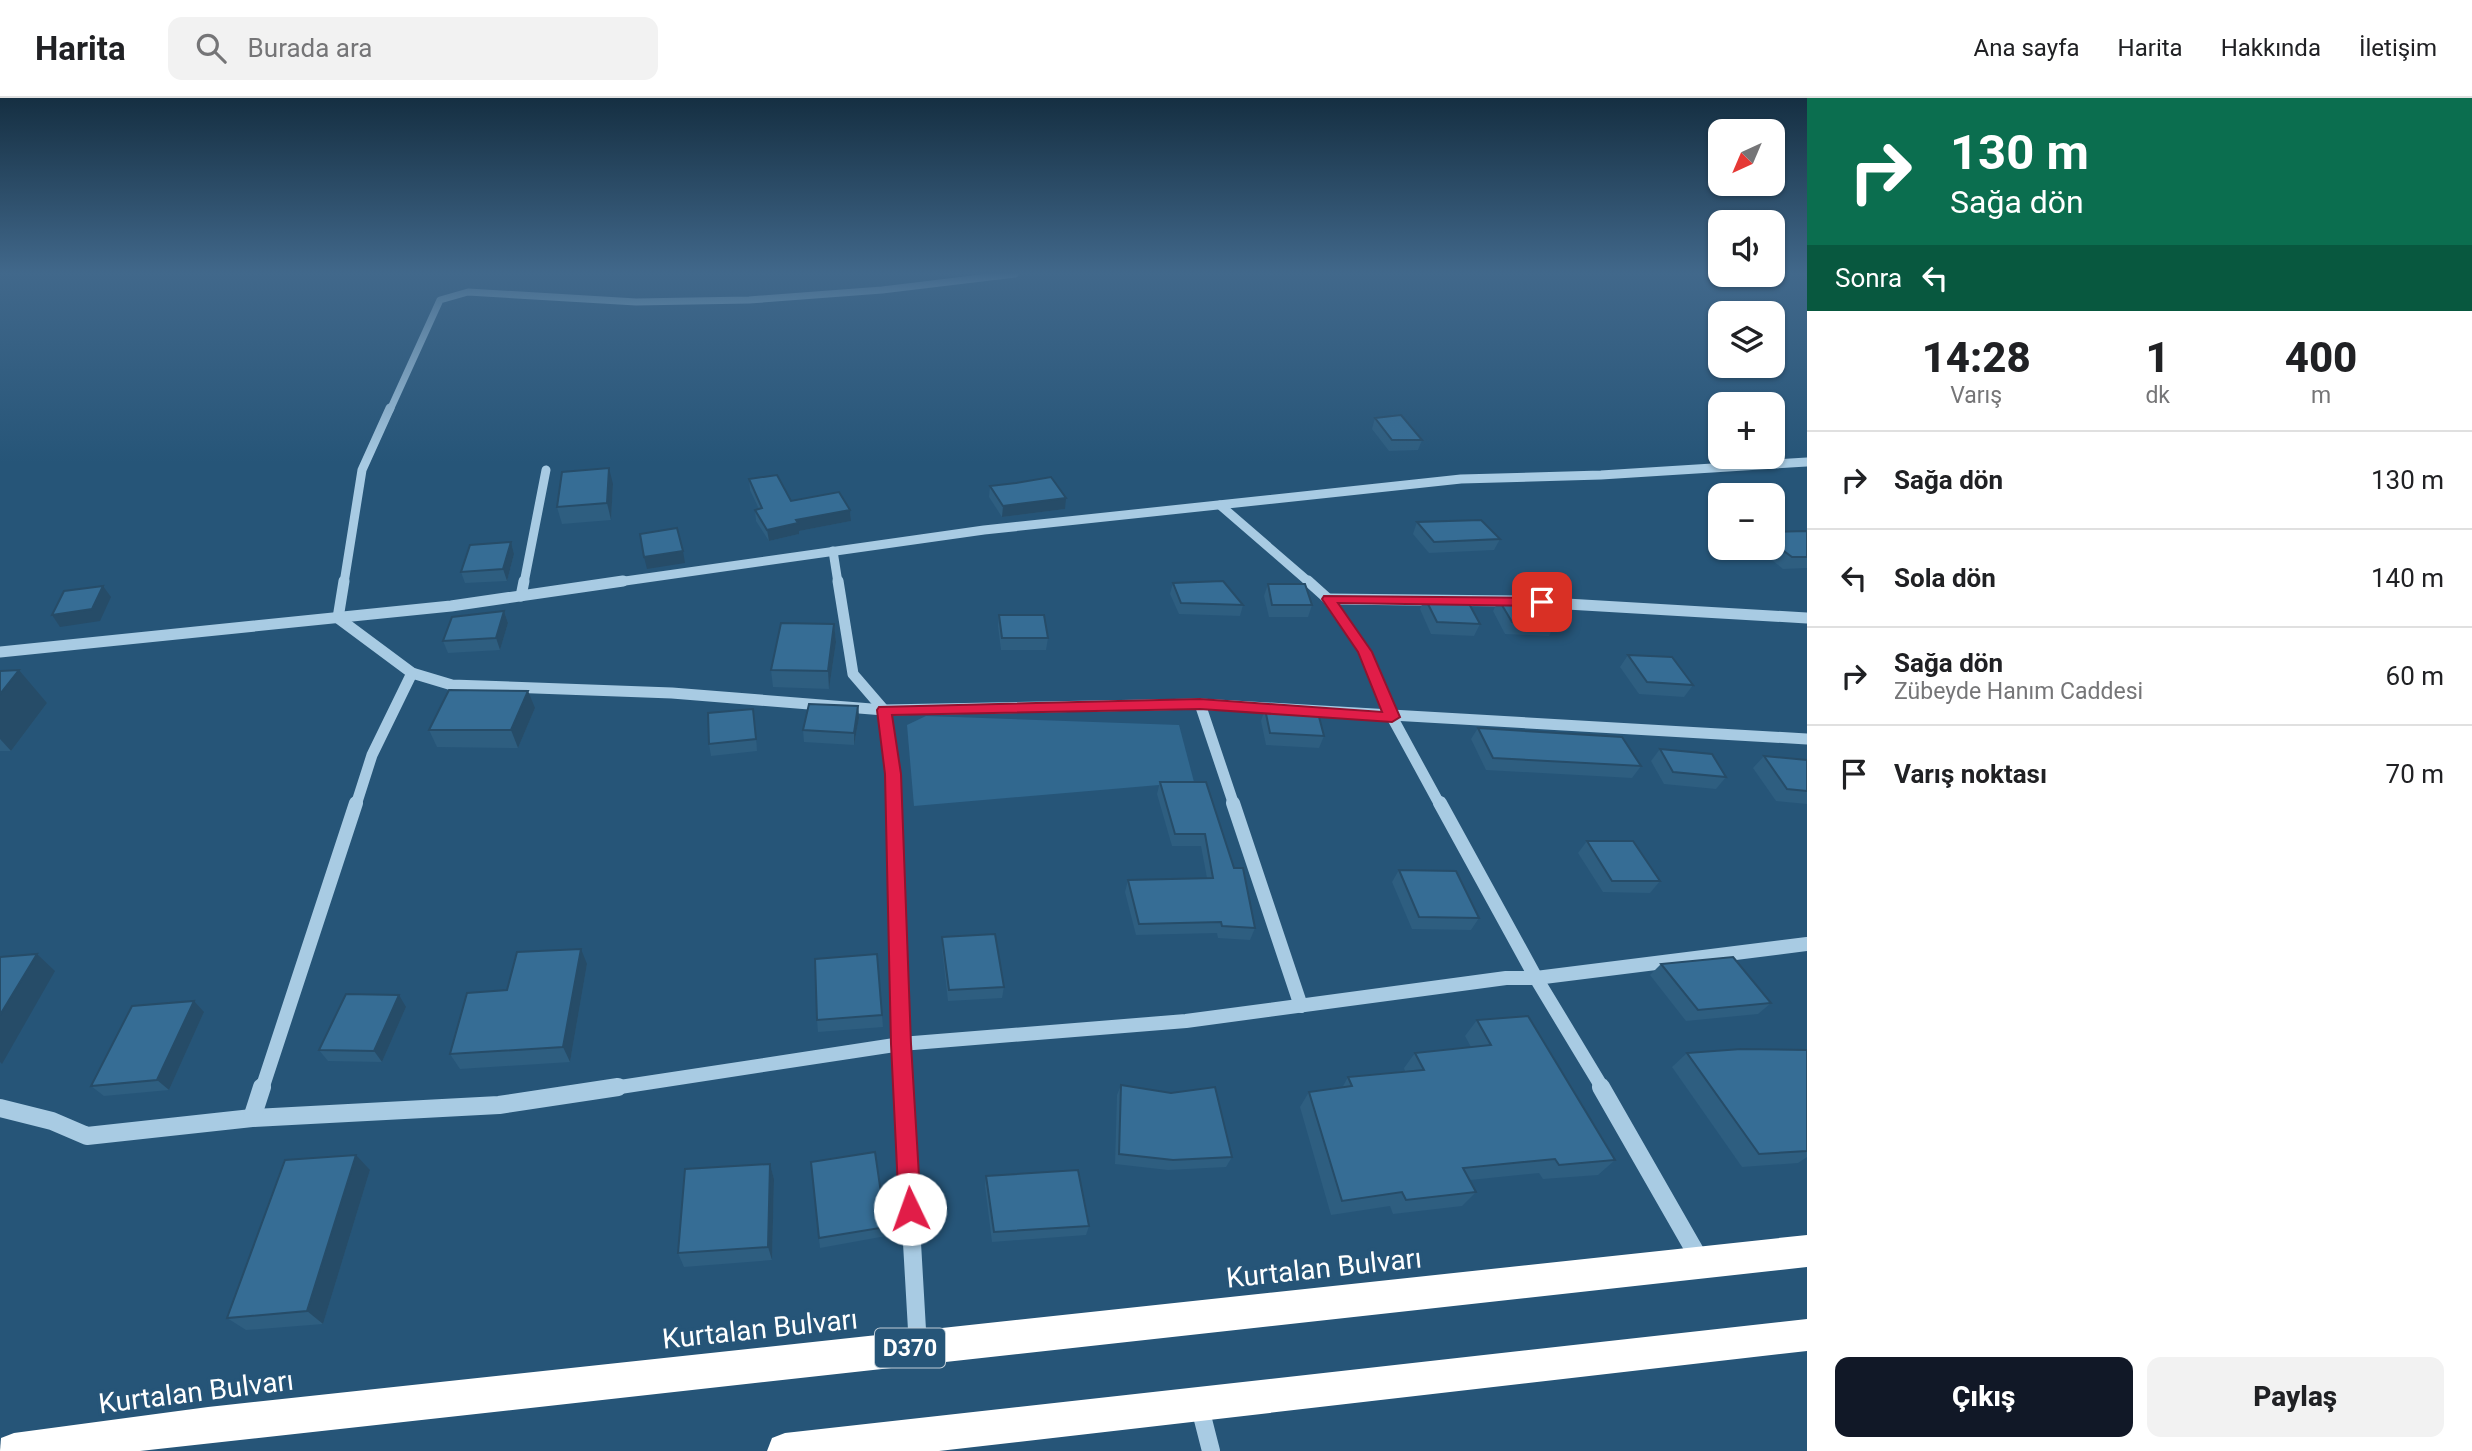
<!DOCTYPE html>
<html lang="tr">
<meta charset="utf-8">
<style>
body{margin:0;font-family:Roboto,sans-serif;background:#f2f2f2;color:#202124;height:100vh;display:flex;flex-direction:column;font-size:26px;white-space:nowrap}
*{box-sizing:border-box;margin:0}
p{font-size:23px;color:#757577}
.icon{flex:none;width:38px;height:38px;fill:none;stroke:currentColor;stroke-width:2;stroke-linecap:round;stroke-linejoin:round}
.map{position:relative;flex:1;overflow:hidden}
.sheet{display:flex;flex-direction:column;background:#fff;width:665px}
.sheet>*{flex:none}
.top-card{background:#0b6e4f;color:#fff;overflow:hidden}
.needle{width:46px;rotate:224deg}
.tools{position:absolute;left:1708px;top:21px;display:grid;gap:14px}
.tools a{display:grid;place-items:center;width:77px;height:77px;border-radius:14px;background:#fff;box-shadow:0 2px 5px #0004;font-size:35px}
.pin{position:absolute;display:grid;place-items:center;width:60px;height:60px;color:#fff;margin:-30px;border-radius:14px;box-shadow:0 4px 10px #0006}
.me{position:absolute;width:77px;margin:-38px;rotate:357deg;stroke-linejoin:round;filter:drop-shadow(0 0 5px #0008)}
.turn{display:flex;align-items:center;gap:24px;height:147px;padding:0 28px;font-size:32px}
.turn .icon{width:91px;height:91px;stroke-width:2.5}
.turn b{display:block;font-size:49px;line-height:60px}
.then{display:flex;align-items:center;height:66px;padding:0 28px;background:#0003;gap:14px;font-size:26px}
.eta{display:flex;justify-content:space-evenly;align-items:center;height:119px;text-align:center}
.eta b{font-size:42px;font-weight:800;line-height:49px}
.cta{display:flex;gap:14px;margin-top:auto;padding:14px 28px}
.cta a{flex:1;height:80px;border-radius:14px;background:#111827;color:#fff;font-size:28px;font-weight:800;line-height:80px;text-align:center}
.cta a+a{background:#f2f2f2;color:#202124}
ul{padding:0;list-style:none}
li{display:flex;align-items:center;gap:21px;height:98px;padding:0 28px;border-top:2px solid #e0e0e0}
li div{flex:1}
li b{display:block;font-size:26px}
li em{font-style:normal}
header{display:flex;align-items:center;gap:42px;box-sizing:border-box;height:98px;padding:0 35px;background:#fff;border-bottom:2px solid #e0e0e0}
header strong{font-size:33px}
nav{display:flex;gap:38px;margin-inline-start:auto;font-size:24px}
.search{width:490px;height:63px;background:#f2f2f2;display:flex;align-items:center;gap:18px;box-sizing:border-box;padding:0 24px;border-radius:14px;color:#757577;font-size:26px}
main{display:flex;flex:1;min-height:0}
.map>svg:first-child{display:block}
.green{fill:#31688f}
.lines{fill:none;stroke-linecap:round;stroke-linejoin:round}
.minor-far4{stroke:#a8cbe3;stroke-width:7}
.minor-far3{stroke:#a8cbe3;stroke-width:9}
.minor-far2{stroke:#a8cbe3;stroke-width:11}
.minor-far1{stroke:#a8cbe3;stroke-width:14}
.minor{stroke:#a8cbe3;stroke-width:18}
.highway{fill:#fff;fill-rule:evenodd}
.wall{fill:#2e5e80}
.shaded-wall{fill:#264c68}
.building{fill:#366d95;stroke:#264c68;stroke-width:2}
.route{fill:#e11d48;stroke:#92132f;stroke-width:2}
.labels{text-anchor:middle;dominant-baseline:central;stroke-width:7;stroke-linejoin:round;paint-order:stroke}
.shield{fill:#265578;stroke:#beccd6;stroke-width:2}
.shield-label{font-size:23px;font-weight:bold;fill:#fff}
.near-street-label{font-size:28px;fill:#fff;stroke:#265578}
</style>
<header>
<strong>Harita</strong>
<div class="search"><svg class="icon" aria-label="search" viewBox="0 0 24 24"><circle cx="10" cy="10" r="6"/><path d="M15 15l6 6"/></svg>Burada ara</div>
<nav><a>Ana sayfa</a><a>Harita</a><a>Hakkında</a><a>İletişim</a></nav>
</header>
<main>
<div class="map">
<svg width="1807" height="1353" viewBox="0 0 1807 1353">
<rect width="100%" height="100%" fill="#265578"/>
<path class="green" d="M926,618L1179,627L1194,684L914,708L907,627Z"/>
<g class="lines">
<path class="minor-far4" d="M390,312L440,202L468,194L636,204L749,202L882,192L1015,176"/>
<g class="minor-far3">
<path d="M1220,407L1310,485"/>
<path d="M833,453L838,485"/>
<path d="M344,485L362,372L390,310"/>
<path d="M524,485L546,372"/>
<path d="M611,485L984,432L1461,381L1601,377L1807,364"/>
</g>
<g class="minor-far2">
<path d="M344,483L338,520L412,575L452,587L672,595L884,612L1200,606L1807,641"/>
<path d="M838,483L853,576L884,612L894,707"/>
<path d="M1308,483L1328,501L1365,554L1392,619L1440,707"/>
<path d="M521,498L524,483"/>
<path d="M1328,501L1515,503L1807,520"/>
<path d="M0,554L451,508L623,483"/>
<path d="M1200,606L1234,707"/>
<path d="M356,707L372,657L412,575"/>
</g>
<g class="minor-far1">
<path d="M894,705L904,991"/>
<path d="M1233,705L1301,908"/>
<path d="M1440,705L1536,880L1603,991"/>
<path d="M262,991L356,705"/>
<path d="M607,991L901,946L1186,923L1506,880H1536L1807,846"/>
</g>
<g class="minor">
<path d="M903,989L918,1249"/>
<path d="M1601,989L1700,1162"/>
<path d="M0,1010L52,1023L87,1038L252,1020L499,1007L618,989"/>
<path d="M252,1020L262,989"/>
<path d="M1199,1306L1211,1353"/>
</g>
<g class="highway">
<path d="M1807,1137V1169L140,1353H0L1,1340L14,1335L208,1309Z"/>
<path d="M1807,1221V1253L939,1353H767L772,1340L785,1335Z"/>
</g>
</g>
<g class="wall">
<path d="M1375,320L1422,342L1418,352L1389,353L1372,331Z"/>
<path d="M749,381L791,403L850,412L851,423L799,433V436L769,443L756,423L755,412L759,411L750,392Z"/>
<path d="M613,386L611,422L562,426L557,409Z"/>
<path d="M990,388L1065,411L1002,419L989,399Z"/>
<path d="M1417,424L1500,441L1494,452L1429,455L1413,436Z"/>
<path d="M1807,433V470L1783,471L1757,450H1773V434Z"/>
<path d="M511,444L514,456L507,483L465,485L461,474Z"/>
<path d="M1173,485L1243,507L1240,518L1179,516L1170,496Z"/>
<path d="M1268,486L1312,507L1308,519H1269L1264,498Z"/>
<path d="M1425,500L1480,526L1474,538L1431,536L1420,511Z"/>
<path d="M1499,502L1555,526L1549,538L1505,536L1493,513Z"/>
<path d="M504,513L508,525L500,552L448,555L443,543Z"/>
<path d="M999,517L1048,540L1046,552H1001L998,528Z"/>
<path d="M834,526L836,544L829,591L773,589L771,572Z"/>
<path d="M1628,557L1693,587L1684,599L1639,596L1620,569Z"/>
<path d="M0,573L47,605L11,653H0Z"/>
<path d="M858,608L859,620L854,647L804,644L803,632Z"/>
<path d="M535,610L518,650L437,649L429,632Z"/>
<path d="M1265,611L1324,638L1319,650L1266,647L1261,623Z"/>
<path d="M755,623L757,653L711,658L709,646Z"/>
<path d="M1478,630L1641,668L1632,680L1486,672L1471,641Z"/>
<path d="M1660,651L1726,679L1716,691L1664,686L1651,663Z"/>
<path d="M1764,658L1807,662V706L1776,703L1753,670Z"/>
<path d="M1160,684L1234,770L1255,830L1250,842L1218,840L1217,835L1136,837L1125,794L1128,782L1207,780L1201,748H1172L1157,696Z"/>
<path d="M1587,743L1660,783L1650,795L1603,794L1578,755Z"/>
<path d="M1399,772L1479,820L1471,832L1412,831L1392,784Z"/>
<path d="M942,839L1004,889L1002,900L948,903L942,850Z"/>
<path d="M587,866L570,964L460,971L450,956L507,892Z"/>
<path d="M1661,866L1771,905L1758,916L1686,923L1650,877Z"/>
<path d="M406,909L382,964L328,963L319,952Z"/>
<path d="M204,914L169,992L104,998L91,988Z"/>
<path d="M882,917L883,929L818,934L817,922Z"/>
<path d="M1477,922L1615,1062L1598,1077L1543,1081L1539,1075L1470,1082L1476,1094L1462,1108L1393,1116L1390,1108L1331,1117L1300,1009L1309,994L1342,990L1348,979L1405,973L1404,970L1415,955L1471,949L1465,938Z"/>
<path d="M1807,952V1059L1798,1065L1742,1069L1672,969L1687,955Z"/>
<path d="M1121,987L1232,1059L1226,1069L1168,1072L1115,1066L1117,997Z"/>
<path d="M770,1066L774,1081L772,1162L684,1169L678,1155Z"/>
<path d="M370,1072L323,1226L246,1232L227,1220Z"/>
<path d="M986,1078L1089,1128L1086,1137L992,1144L985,1088Z"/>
<path d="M886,1129V1138L820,1150L819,1140Z"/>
</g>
<g class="shaded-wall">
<path d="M609,370L613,386L611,422L607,405Z"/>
<path d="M1066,400L1065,411L1002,419L1003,408Z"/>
<path d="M850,412L851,423L799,433V436L769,443L767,432L796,422Z"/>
<path d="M511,444L514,456L507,483L503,471Z"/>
<path d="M683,453L685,465L647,471L644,459Z"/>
<path d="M103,488L111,499L100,523L60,529L52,517Z"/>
<path d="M504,513L508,525L500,552L496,540Z"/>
<path d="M834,526L836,544L829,591L828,573Z"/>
<path d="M19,572L47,605L11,653L0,641V596Z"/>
<path d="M528,593L535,610L518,650L511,632Z"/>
<path d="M858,608L859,620L854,647V635Z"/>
<path d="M581,851L587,866L570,964L563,949Z"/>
<path d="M37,856L55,873L2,966L0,964V917Z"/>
<path d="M399,897L406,909L382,964L374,953Z"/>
<path d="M194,903L204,914L169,992L157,982Z"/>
<path d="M356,1057L370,1072L323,1226L307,1213Z"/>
<path d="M770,1066L774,1081L772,1162L768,1149Z"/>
</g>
<g class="building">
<path d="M1401,317L1422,342H1392L1375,320Z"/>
<path d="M609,370L607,405L557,409L562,374Z"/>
<path d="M777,377L791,403L839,394L850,412L796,422L798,425L767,432L755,412L762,410L749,381Z"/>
<path d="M1051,379L1066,400L1003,408L990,388L1016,385Z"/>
<path d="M1481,422L1500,441L1434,444L1417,424Z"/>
<path d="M677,430L683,453L644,459L640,436Z"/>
<path d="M1807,433V459H1792L1773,445V434Z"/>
<path d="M511,444L503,471L461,474L470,447Z"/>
<path d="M1223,483L1243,507L1181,505L1173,485Z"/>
<path d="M1268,486H1305L1312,507H1272Z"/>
<path d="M103,488L92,511L52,517L64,493Z"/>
<path d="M1425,500L1467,502L1480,526L1437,524Z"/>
<path d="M1499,502L1541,504L1555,526L1512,524Z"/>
<path d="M504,513L496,540L443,543L452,519Z"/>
<path d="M999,517H1044L1048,540H1002Z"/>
<path d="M781,525L834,526L828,573L771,572Z"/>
<path d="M1628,557L1672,559L1693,587L1647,584Z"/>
<path d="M19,572L0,596V573Z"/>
<path d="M449,592L528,593L511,632H429Z"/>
<path d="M809,606L858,608L854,635L803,632Z"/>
<path d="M753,611L756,641L709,646L708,615Z"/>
<path d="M1265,611L1318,615L1324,638L1270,635Z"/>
<path d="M1478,630L1622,639L1641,668L1493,660Z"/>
<path d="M1660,651L1712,656L1726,679L1673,674Z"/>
<path d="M1764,658L1807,662V693L1787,691Z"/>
<path d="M1160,684H1206L1234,770H1243L1255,830L1222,828L1221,824L1139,826L1128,782L1213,780L1205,736H1175Z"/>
<path d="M1587,743H1633L1660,783H1612Z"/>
<path d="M1399,772L1456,773L1479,820L1419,819Z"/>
<path d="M995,836L1004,889L949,892L942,839Z"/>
<path d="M581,851L563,949L450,956L467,895L507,892L517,854Z"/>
<path d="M37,856L0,917V859Z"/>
<path d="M877,856L882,917L817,922L815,861Z"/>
<path d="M1733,859L1771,905L1698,912L1661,866Z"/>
<path d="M346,896L399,897L374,953L319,952Z"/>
<path d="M194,903L157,982L91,988L132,908Z"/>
<path d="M1528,918L1615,1062L1559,1067L1555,1061L1463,1070L1476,1094L1406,1102L1402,1094L1342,1103L1309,994L1352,988L1348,979L1424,972L1415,955L1491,947L1477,922Z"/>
<path d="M1741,951L1807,952V1053L1759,1056L1687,955Z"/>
<path d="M1121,987L1171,995L1215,989L1232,1059L1173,1062L1119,1056Z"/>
<path d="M875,1054L886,1129L819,1140L811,1064Z"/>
<path d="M356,1057L307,1213L227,1220L285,1062Z"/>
<path d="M770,1066L768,1149L678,1155L685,1071Z"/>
<path d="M1078,1072L1089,1128L994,1134L986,1078Z"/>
</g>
<linearGradient id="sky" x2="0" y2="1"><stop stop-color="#152f42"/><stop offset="0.48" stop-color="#41688b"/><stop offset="1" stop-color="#41688b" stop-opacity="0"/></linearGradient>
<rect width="1807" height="365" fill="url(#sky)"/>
<path class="route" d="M1324,498L1542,500L1548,504L1542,508L1338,505L1372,554L1400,619L1392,624L1200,611L892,617L901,676L911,946L921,1111L918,1120L910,1123L902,1120L899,1111L891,946L885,676L877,612L879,609L1200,601L1382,614L1358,554L1322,501Z"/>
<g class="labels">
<rect class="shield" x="875" y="1230.5" width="70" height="39" rx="5"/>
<g class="shield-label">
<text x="910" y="1250">D370</text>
</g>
<g class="near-street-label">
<text transform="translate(1324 1170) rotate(-6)">Kurtalan Bulvarı</text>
<text transform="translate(760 1231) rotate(-6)">Kurtalan Bulvarı</text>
<text transform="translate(196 1294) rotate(-7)">Kurtalan Bulvarı</text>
</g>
</g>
</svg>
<div class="tools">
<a><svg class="needle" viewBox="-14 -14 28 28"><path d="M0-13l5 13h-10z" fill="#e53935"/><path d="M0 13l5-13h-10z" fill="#757577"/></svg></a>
<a><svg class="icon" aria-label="sound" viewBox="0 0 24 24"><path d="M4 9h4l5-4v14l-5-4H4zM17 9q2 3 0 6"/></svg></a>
<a><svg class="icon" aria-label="layers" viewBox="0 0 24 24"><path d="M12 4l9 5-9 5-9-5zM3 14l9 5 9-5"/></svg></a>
<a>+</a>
<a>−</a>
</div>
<div class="pin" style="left:1542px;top:504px;background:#d93025"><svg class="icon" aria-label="arrive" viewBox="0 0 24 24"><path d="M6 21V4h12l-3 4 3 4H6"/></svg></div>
<svg class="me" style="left:910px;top:1111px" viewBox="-20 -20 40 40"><circle r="19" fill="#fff"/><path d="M0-13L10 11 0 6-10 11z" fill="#e11d48"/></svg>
</div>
<section class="sheet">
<div class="top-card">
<div class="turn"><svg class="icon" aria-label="right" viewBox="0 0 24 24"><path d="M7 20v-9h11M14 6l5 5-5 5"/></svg><div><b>130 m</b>Sağa dön</div></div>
<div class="then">Sonra<svg class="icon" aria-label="left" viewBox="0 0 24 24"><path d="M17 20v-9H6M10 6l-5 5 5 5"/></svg></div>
</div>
<div class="eta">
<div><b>14:28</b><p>Varış</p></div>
<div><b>1</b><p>dk</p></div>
<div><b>400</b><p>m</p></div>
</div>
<ul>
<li><svg class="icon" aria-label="right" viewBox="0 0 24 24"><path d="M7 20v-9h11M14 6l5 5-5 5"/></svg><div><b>Sağa dön</b></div><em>130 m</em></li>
<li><svg class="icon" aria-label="left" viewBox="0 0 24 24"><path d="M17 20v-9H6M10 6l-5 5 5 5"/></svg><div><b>Sola dön</b></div><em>140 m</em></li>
<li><svg class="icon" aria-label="right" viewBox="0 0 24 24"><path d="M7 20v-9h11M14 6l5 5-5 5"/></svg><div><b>Sağa dön</b><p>Zübeyde Hanım Caddesi</p></div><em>60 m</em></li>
<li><svg class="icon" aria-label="arrive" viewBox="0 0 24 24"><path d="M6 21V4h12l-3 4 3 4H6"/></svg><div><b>Varış noktası</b></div><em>70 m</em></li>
</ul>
<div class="cta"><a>Çıkış</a><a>Paylaş</a></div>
</section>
</main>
